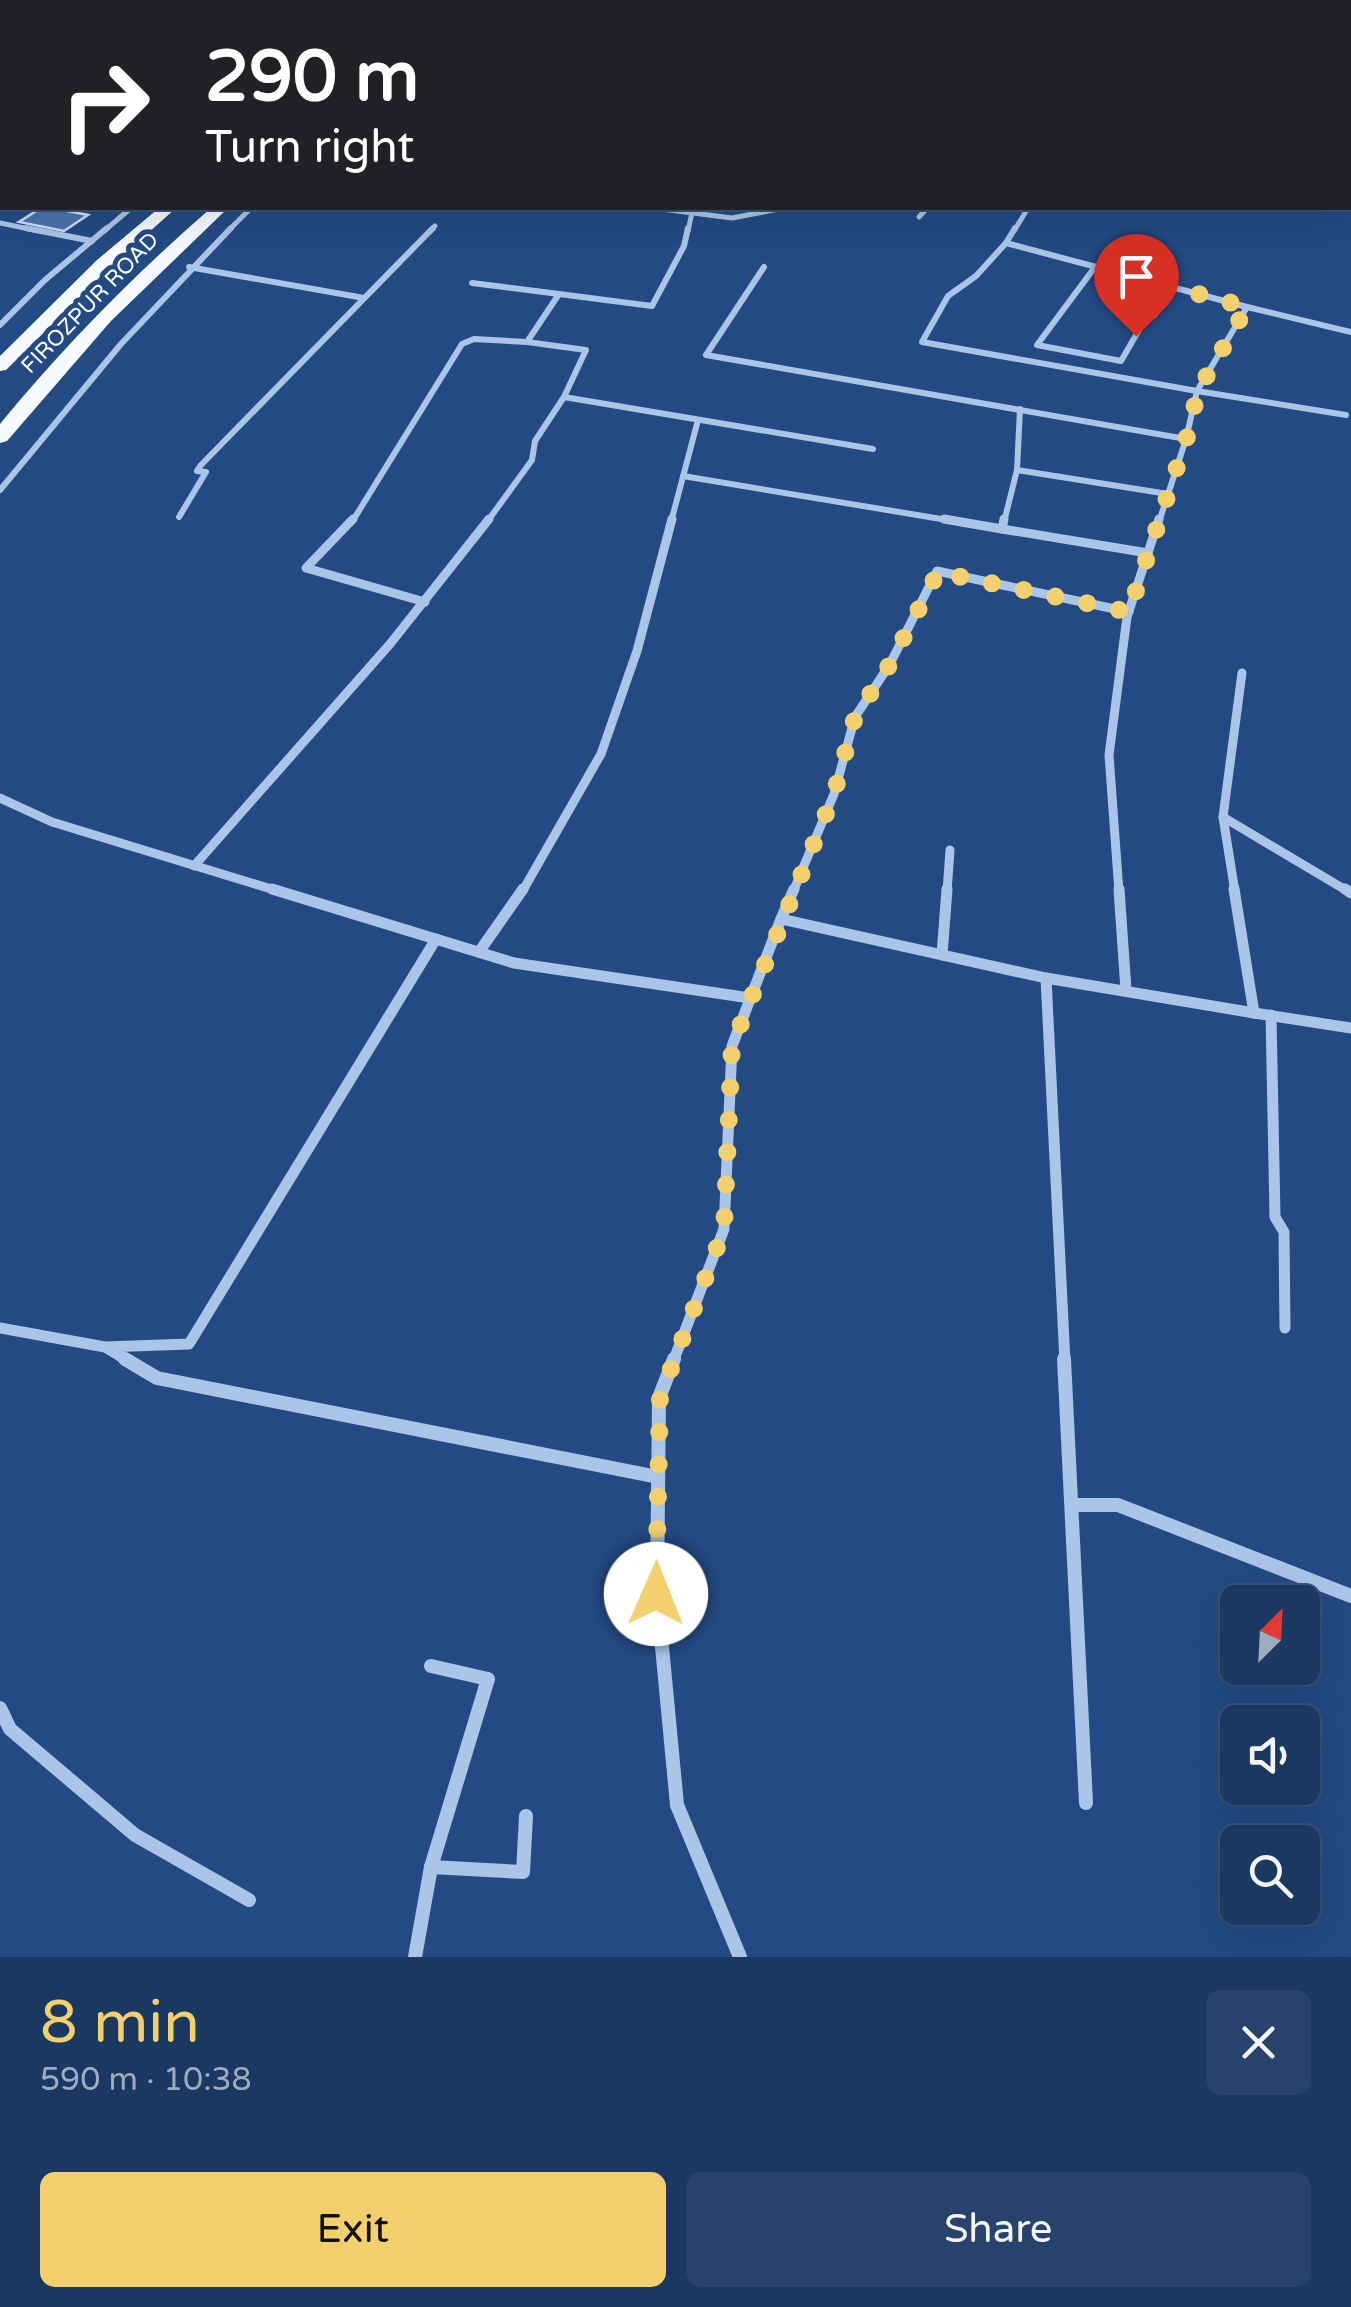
<!DOCTYPE html>
<meta charset="utf-8">
<style>
body{margin:0;font-family:"Varela Round",sans-serif;background:#27436b;color:#f1f3f6;height:100vh;display:flex;flex-direction:column;font-size:38px;white-space:nowrap}
*{box-sizing:border-box;margin:0}
p{font-size:32px;color:#9facbe}
.icon{flex:none;width:55px;height:55px;fill:none;stroke:currentColor;stroke-width:2;stroke-linecap:round;stroke-linejoin:round}
.map{position:relative;height:1957px;overflow:hidden}
.side{display:flex;flex-direction:column;background:#1a3862;flex:1}
.side>*{flex:none}
.banner{position:absolute;left:0px;top:0px;width:1352px;height:210px;box-shadow:0 10px 40px #0002,0 0 0 2px #385277;background:#202124;color:#fff;overflow:hidden}
.needle{width:65px;rotate:24deg}
.controls{position:absolute;left:1220px;top:1585px;display:grid;gap:20px}
.controls a{display:grid;place-items:center;width:100px;height:100px;border-radius:15px;background:#1a3862;box-shadow:0 10px 40px #0002,0 0 0 2px #385277;font-size:50px}
.pin{position:absolute;display:grid;place-items:center;width:85px;height:85px;color:#fff;margin:-102px -42px;border-radius:50% 50% 50% 0;rotate:-45deg;box-shadow:0 0 10px #0007}
.pin .icon{rotate:45deg}
.me{position:absolute;width:110px;margin:-55px;rotate:1deg;stroke-linejoin:round;filter:drop-shadow(0 0 8px #0008)}
.turn{display:flex;align-items:center;gap:35px;height:210px;padding:0 40px;font-size:45px}
.turn .icon{width:130px;height:130px;stroke-width:2.5}
.turn b{display:block;font-size:70px;line-height:85px}
.round{display:grid;place-items:center;flex:none;width:105px;height:105px;border-radius:15px;background:#27436b}
.summary{display:flex;align-items:center;justify-content:space-between;height:170px;padding:0 40px}
h1{font-size:60px;font-weight:600;line-height:75px;color:#f3d06d}
.cta{display:flex;gap:20px;margin-top:auto;padding:20px 40px}
.cta a{flex:1;height:115px;border-radius:15px;background:#f3d06d;color:#111;font-size:40px;font-weight:600;line-height:115px;text-align:center}
.cta a+a{background:#27436b;color:#f1f3f6}
.map>svg:first-child{display:block}
.building{fill:#4b73ab;stroke:#cedff6;stroke-width:2.5}
.lines{fill:none;stroke-linecap:round;stroke-linejoin:round}
.minor-far4{stroke:#abc5e8;stroke-width:5}
.minor-far3{stroke:#abc5e8;stroke-width:6}
.minor-far2{stroke:#abc5e8;stroke-width:9}
.minor-far1{stroke:#abc5e8;stroke-width:11}
.minor{stroke:#abc5e8;stroke-width:14}
.trunk{fill:#f6f9fe;fill-rule:evenodd}
.route{stroke:#f3d06d;stroke-width:18;stroke-dasharray:0 32.4}
.labels{text-anchor:middle;dominant-baseline:central;stroke-width:10;stroke-linejoin:round;paint-order:stroke}
.far-street-label{font-size:22px;fill:#fff;stroke:#234a83}
</style>
<div class="map">
<svg width="1351" height="1957" viewBox="0 0 1351 1957">
<rect width="100%" height="100%" fill="#234a83"/>
<path class="building" d="M41,208H52L88,215L64,231L19,222Z"/>
<g class="lines">
<g class="minor-far4">
<path d="M824,0L839,2"/>
<path d="M52,2L57,0"/>
<path d="M664,2L668,0"/>
<path d="M654,208L732,218L784,208"/>
<path d="M919,217L927,208"/>
<path d="M0,223L39,231"/>
<path d="M104,231L131,208"/>
<path d="M228,231L251,208"/>
<path d="M431,231L435,226"/>
<path d="M688,231L693,208"/>
<path d="M1014,231L1028,208"/>
</g>
<g class="minor-far3">
<path d="M26,228L92,241"/>
<path d="M1015,228L1006,243L1247,307L1197,391L1346,415"/>
<path d="M189,267L364,298"/>
<path d="M764,267L706,355L1186,439L1197,391L922,342L948,296L976,276L1006,243"/>
<path d="M1095,267L1037,345L1121,361L1165,285"/>
<path d="M472,283L559,294L527,342L586,350L564,397"/>
<path d="M559,294L652,306L684,246L688,228"/>
<path d="M1247,307L1351,332"/>
<path d="M0,325L45,280L107,228"/>
<path d="M1017,470L1020,409"/>
<path d="M683,476L959,522"/>
<path d="M0,490L121,344L231,228"/>
<path d="M179,517L206,472L197,471L201,465L433,228"/>
<path d="M352,522L462,344L474,339L527,342"/>
<path d="M487,522L532,460L535,441L564,397L873,449"/>
<path d="M671,522L698,420"/>
<path d="M1004,522L1017,470L1168,494"/>
<path d="M1159,522L1186,439"/>
</g>
<g class="minor-far2">
<path d="M353,519L306,568L425,602"/>
<path d="M944,519L1002,529"/>
<path d="M1004,519L1002,529L1148,553"/>
<path d="M0,798L52,822L281,892"/>
<path d="M1223,817L1349,892"/>
<path d="M194,866L390,644L489,519"/>
<path d="M522,892L601,754L637,651L672,519"/>
<path d="M793,892L834,794L855,717L890,664L937,571L1129,612"/>
<path d="M947,892L950,850"/>
<path d="M1119,892L1109,755L1127,617L1159,519"/>
<path d="M1235,892L1223,817L1242,673"/>
</g>
<g class="minor-far1">
<path d="M272,889L514,963L750,998"/>
<path d="M794,889L781,919L1046,978L1254,1013L1234,889"/>
<path d="M1119,889L1126,990"/>
<path d="M1345,889L1351,893"/>
<path d="M479,952L523,889"/>
<path d="M942,955L947,889"/>
<path d="M1046,978L1065,1362"/>
<path d="M1254,1013L1351,1028"/>
<path d="M1271,1015L1275,1217L1284,1232L1285,1328"/>
<path d="M0,1328L105,1347L189,1344L436,939"/>
<path d="M107,1348L130,1362"/>
<path d="M673,1362L724,1229L732,1046L781,919"/>
</g>
<g class="minor">
<path d="M125,1359L157,1378L658,1477"/>
<path d="M674,1359L659,1398L657,1594L677,1805L740,1957"/>
<path d="M1064,1359L1086,1803"/>
<path d="M1072,1505H1118L1351,1596"/>
<path d="M431,1666L488,1679L431,1867"/>
<path d="M0,1708L10,1729L135,1835L249,1900"/>
<path d="M415,1957L431,1867L523,1872L526,1816"/>
</g>
<g class="trunk">
<path d="M159,208H176L109,268L6,370L0,371V356L97,260Z"/>
<path d="M211,208H228L111,321L7,441L0,443V424C64,346 135,274 211,208Z"/>
</g>
</g>
<g class="lines">
<path class="route" d="M656,1594L660,1398L724,1229L732,1046L834,794L855,717L890,664L938,572L1129,612L1188,434L1198,391L1247,307L1165,285L1136,336"/>
</g>
<g class="labels">
<g class="far-street-label">
<text transform="translate(90 303) rotate(-46)">FIROZPUR ROAD</text>
</g>
</g>
</svg>
<div class="controls">
<a><svg class="needle" viewBox="-14 -14 28 28"><path d="M0-13l5 13h-10z" fill="#e53935"/><path d="M0 13l5-13h-10z" fill="#9facbe"/></svg></a>
<a><svg class="icon" aria-label="sound" viewBox="0 0 24 24"><path d="M4 9h4l5-4v14l-5-4H4zM17 9q2 3 0 6"/></svg></a>
<a><svg class="icon" aria-label="search" viewBox="0 0 24 24"><circle cx="10" cy="10" r="6"/><path d="M15 15l6 6"/></svg></a>
</div>
<div class="pin" style="left:1136px;top:336px;background:#d93025"><svg class="icon" aria-label="arrive" viewBox="0 0 24 24"><path d="M6 21V4h12l-3 4 3 4H6"/></svg></div>
<svg class="me" style="left:656px;top:1594px" viewBox="-20 -20 40 40"><circle r="19" fill="#fff"/><path d="M0-13L10 11 0 6-10 11z" fill="#f3d06d"/></svg>
<div class="banner">
<div class="turn"><svg class="icon" aria-label="right" viewBox="0 0 24 24"><path d="M7 20v-9h11M14 6l5 5-5 5"/></svg><div><b>290 m</b>Turn right</div></div>
</div>
</div>
<section class="side">
<div class="summary"><div><h1>8 min</h1><p>590 m · 10:38</p></div><a class="round"><svg class="icon" aria-label="close" viewBox="0 0 24 24"><path d="M6 6l12 12M18 6L6 18"/></svg></a></div>
<div class="cta"><a>Exit</a><a>Share</a></div>
</section>
